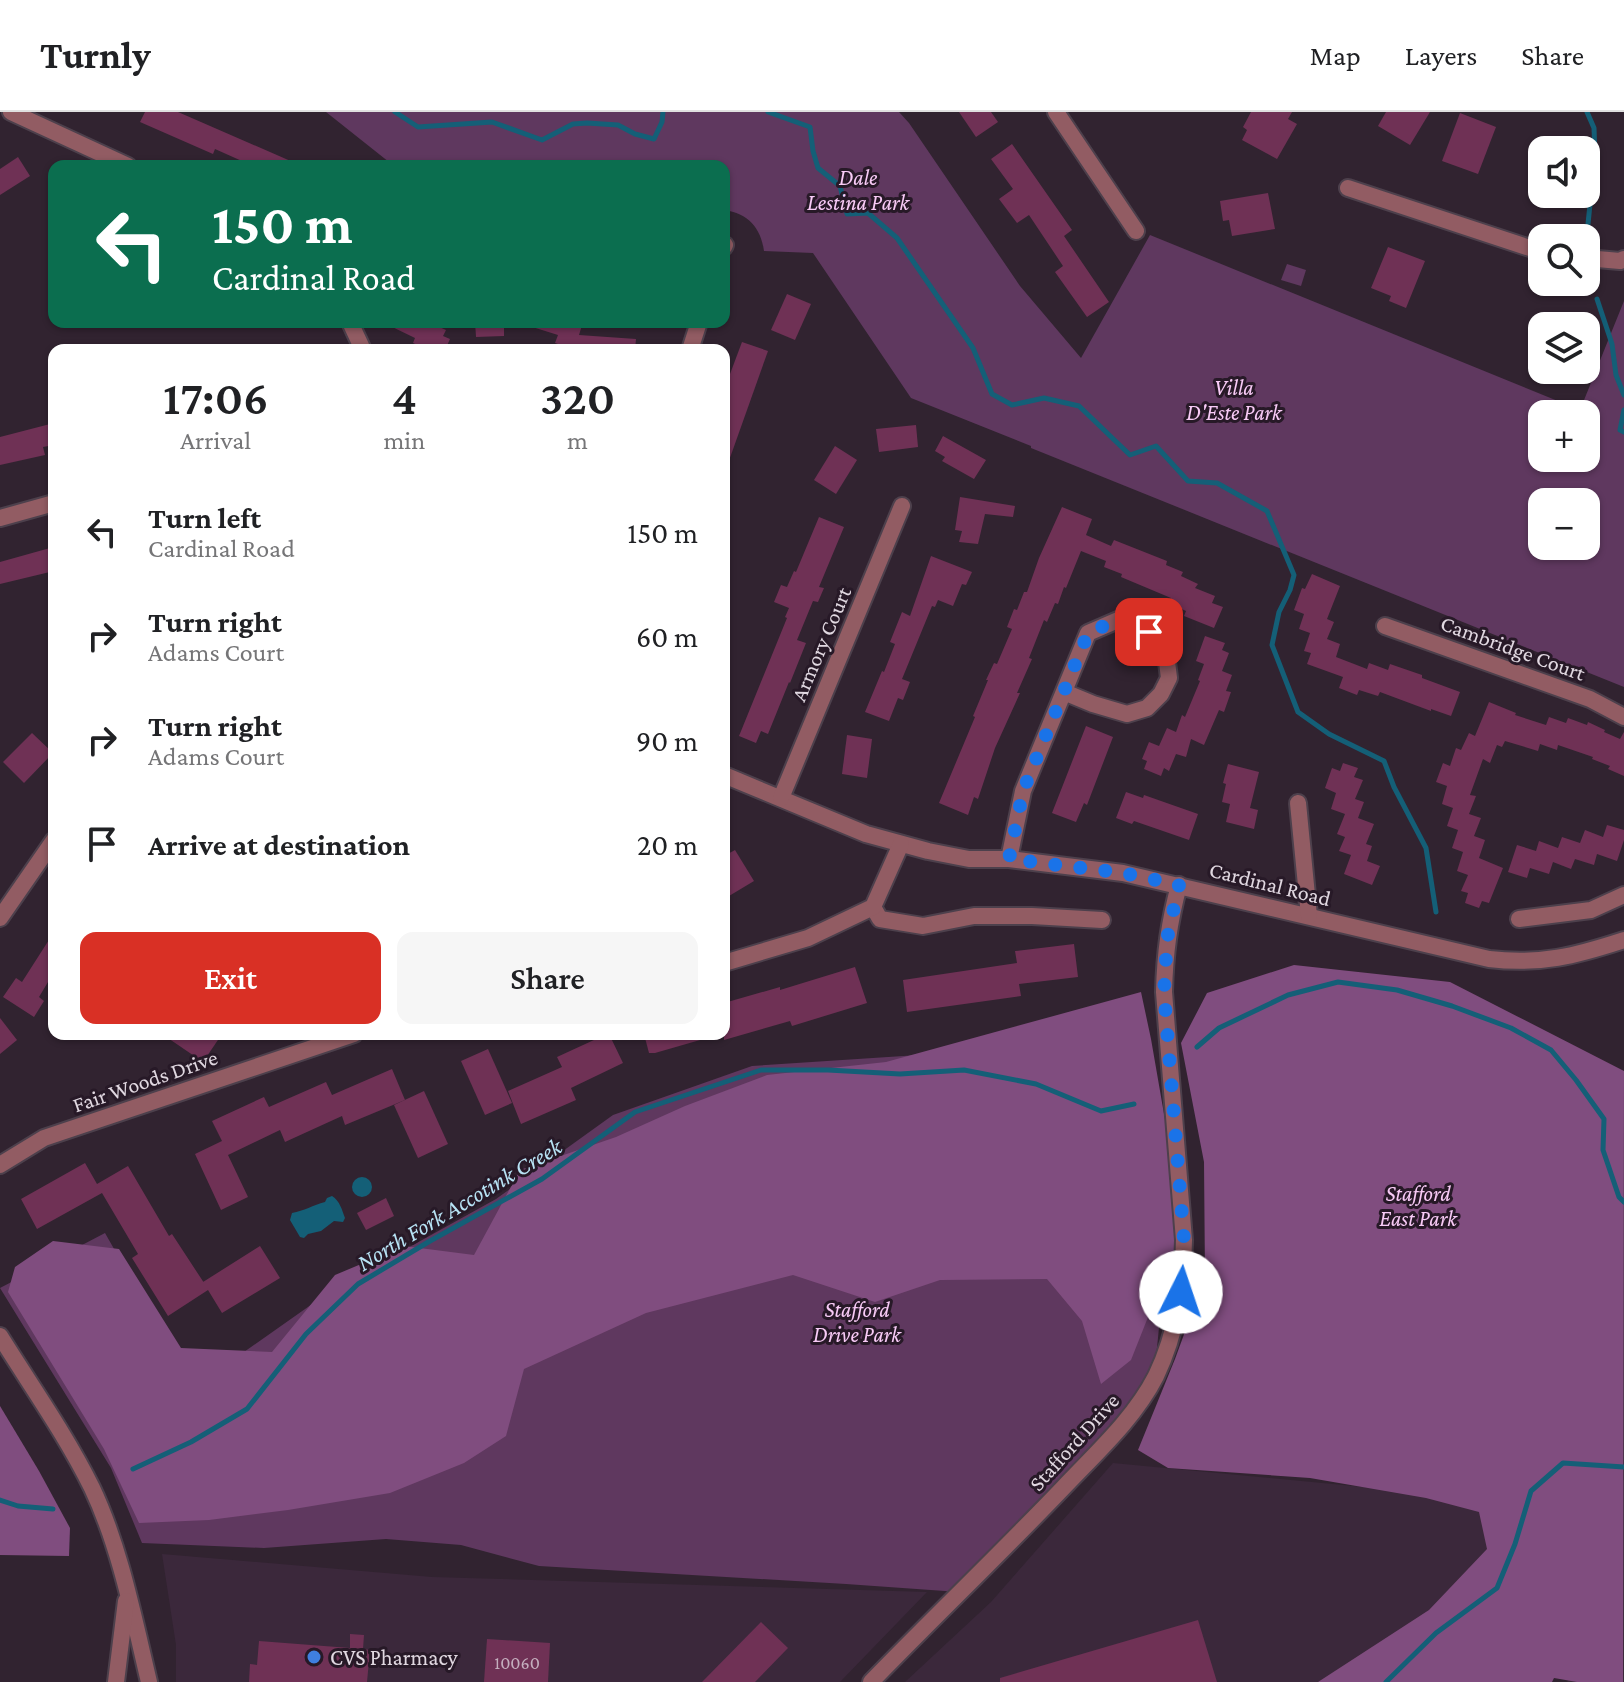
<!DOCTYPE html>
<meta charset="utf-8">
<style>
body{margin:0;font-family:"Crimson Pro",serif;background:#f6f6f6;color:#202124;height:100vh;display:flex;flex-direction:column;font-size:30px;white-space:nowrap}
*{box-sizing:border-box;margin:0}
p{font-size:26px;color:#757577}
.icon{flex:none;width:44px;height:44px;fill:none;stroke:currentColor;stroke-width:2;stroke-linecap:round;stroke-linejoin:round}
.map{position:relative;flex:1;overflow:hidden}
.side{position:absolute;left:48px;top:232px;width:682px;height:696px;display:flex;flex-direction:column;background:#fff;border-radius:16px;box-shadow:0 2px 6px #0004}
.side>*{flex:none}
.hud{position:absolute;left:48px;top:48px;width:682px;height:168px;border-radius:16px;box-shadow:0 2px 6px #0004;background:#0b6e4f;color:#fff;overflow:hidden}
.fabs{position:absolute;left:1528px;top:24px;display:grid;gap:16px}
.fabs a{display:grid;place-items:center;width:72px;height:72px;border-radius:16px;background:#fff;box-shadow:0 2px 6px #0004;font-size:40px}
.pin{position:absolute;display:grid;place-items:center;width:68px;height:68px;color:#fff;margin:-34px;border-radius:16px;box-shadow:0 4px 12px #0006}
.me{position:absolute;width:88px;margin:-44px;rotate:4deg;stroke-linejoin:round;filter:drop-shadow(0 0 6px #0008)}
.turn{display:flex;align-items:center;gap:28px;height:168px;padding:0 32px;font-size:36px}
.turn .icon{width:104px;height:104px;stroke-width:2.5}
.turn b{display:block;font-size:56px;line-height:68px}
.eta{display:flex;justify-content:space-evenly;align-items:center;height:136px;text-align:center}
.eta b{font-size:48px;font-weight:600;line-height:56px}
.primary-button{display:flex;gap:16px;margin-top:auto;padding:16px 32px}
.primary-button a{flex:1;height:92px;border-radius:16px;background:#d93025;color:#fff;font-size:32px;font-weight:600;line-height:92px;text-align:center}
.primary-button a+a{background:#f6f6f6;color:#202124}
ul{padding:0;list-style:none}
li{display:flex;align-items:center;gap:24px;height:104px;padding:0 32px}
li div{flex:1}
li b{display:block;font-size:30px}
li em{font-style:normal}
header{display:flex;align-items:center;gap:48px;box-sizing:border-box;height:112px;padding:0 40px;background:#fff;border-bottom:2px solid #e0e0e0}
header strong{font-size:38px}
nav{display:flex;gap:44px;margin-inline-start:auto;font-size:28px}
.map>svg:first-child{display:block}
.built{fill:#3b283b}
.green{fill:#5f385f;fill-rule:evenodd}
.forest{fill:#804d7f}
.water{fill:#145f77}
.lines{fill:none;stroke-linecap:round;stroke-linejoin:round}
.stream{stroke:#145f77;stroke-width:5}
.building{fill:#6f3155}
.street-casing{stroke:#4d404c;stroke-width:20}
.street{stroke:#925c63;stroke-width:16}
.route{stroke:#1a73e8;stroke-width:14;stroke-dasharray:0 25.2}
.shop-dot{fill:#3f7fe0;stroke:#271927;stroke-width:3}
.labels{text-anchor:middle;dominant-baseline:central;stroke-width:6;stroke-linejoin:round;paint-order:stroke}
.number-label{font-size:18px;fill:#c4aebe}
.park-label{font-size:22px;font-style:italic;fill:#f9cbf7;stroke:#271927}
.street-label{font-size:22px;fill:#e1d8e1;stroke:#271927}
.poi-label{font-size:22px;fill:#e1d8e1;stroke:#271927;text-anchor:start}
.water-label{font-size:24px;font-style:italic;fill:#b8e3f5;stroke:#271927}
</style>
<header>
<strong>Turnly</strong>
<nav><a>Map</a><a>Layers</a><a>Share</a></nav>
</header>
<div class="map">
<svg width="1624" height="1570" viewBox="0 0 1624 1570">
<rect width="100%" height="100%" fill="#312330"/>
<g class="built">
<path d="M1113,1351L1532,1391L1624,1368V1570H1567L1569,1567L1477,1557L1467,1570H905L991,1490Z"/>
<path d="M162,1442L432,1465L927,1480L840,1570H176V1533Z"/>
</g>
<g class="green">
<path d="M326,0H899L909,11L1020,174L1081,246L1150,123L1580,298L1624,189V575L1031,336V334L911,286L813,141L764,139C761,116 748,101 724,98V54H394ZM1586,302V346H1542V302ZM1586,390V434H1542V390Z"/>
<path d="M1287,152L1306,158L1301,174L1281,168Z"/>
<path d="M1146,928L1165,1155L1154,1266L1118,1318L959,1480L846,1472L539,1454L461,1433L386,1427L264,1436L142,1431L111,1356L0,1176L105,1121L193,1276L332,1178L496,1087L613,1003L752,954Z"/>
</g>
<g class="forest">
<path d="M1294,853L1450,870L1624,959L1623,1570H1577L1554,1566L1552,1570H1318L1429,1498L1487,1437L1479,1400L1426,1386L1310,1366L1168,1356L1138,1338L1175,1247L1205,1165L1204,1050L1181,931L1207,881Z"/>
<path d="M1141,880L1151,927L1168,1025L1177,1132L1131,1248L1101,1272L1082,1209L1047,1167L940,1168L875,1190L793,1163L646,1201L524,1257L506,1324L464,1351L390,1381L288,1398L209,1408L139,1411L104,1337L8,1180L15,1155L53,1129L119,1137L181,1236L272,1240L335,1163L404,1134L474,1143L520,1058L616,1025L685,994L767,963L886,950Z"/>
<path d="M0,1294L39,1359L70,1416L69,1444L0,1443Z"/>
</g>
<g class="water">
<circle cx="362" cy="1075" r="10"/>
<path d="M332,1084C340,1089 342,1098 345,1106L343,1110L334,1109L321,1119L308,1122L304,1126L300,1125L290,1108L292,1101C304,1099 313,1093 325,1090L327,1086Z"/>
</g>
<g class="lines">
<g class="stream">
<path d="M395,0L418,15L492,10L542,28L573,12L587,11L618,13L635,22L654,27L662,10L663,0"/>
<path d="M768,0L810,15L813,39L818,56L840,74L847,102L868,101L897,126L973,236L992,282L1012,293L1044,286L1079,294L1130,343L1156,334L1188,369L1217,371L1267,399L1294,463L1290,478L1279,500L1272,533L1298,600L1329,622L1384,649L1394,675L1426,736L1436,800"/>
<path d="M1587,0L1594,16L1595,43L1588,112"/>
<path d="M1597,187L1612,232L1616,263L1624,283"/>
<path d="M1624,298L1620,318L1624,320"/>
<path d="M1197,935L1219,916L1288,883L1338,870L1397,878L1452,894L1511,916L1551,938L1576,968L1604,1007L1603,1038L1619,1085L1624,1090"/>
<path d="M133,1357L191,1330L247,1297L306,1222L358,1172L430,1129L542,1067L635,1000L761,958H828L900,962L964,958L1036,972L1101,999L1134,992"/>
<path d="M0,1388L18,1394L53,1397"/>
<path d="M1386,1570L1436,1521L1497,1476L1515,1432L1531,1379L1563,1351L1624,1355"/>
</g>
</g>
<g class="building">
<path d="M145,0H178L302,54H253L215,37L213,42L140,10Z"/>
<path d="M959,0H991L998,10L976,25Z"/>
<path d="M1251,0H1292L1288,7L1297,12L1277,47L1242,28L1247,18L1243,15Z"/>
<path d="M1386,0H1430L1410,33L1378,14Z"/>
<path d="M1460,1L1496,15L1478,62L1442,49Z"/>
<path d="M1012,32L1072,118L1064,124L1109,190L1087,205L1055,160L1063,154L1029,103L1017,111L999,87L1013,77L991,47Z"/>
<path d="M18,45L30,64L0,83V57Z"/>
<path d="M1268,81L1275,117L1232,124L1229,108L1223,109L1220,89Z"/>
<path d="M1388,135L1425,149L1406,196L1389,189L1391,184L1371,176Z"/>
<path d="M787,182L811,192L795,228L771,218Z"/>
<path d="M382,210H428L446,218L443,224L450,227L445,238H428L413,231L415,226Z"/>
<path d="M475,210H504V224L476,225Z"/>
<path d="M527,210H583L579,223L636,227L635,238H575L555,231L558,223L526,213Z"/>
<path d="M742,230L768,239L726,357H724V278Z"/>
<path d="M54,311V333L43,335L45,343L0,353V325Z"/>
<path d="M916,313L918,335L879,340L876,317Z"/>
<path d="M943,324L986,348L974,367L942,349L945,345L935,339Z"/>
<path d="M835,334L857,348L836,382L814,368Z"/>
<path d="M960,385L1015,394L1013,405L985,402L978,432L959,430L962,419L955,418Z"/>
<path d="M1062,395L1092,407L1086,423L1111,434L1114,428L1167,449L1166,453L1183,460L1181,464L1198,472L1195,476L1215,484L1212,491L1223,495L1214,516L1184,504L1186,499L1169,491L1171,486L1121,465L1122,462L1104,455L1106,449L1081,439L1066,476L1064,475L1058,492L1055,491L1047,510L1044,508L1029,546L1032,547L1017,581H1020L995,636L978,687L974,685L968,703L939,691L975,605L973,604L988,568H986L994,551L997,552L1012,517L1007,515L1014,497L1017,498L1024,480H1027L1039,446Z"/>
<path d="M819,405L844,415L819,475L824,476L818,490L813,489L797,528L806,531L790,571L789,570L768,622L761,619L756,631L739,624L787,506L785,505L789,496L774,490L781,473L787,475L794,459L796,460Z"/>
<path d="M50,436L54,459L0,472V450Z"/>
<path d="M931,444L972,460L966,473L962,472L953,494L938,488L935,495L932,494L902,567L910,570L903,588L898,586L889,609L865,600L882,559L884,560L895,532L890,530L902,500L910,504Z"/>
<path d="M1312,462L1340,474L1327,507L1334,510L1327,527L1340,532L1336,545L1367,557L1369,551L1388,558L1390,552L1422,563V566L1460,580L1451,604L1431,597V599L1380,580L1378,584L1359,578L1357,583L1339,576L1343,565L1307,552L1311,541L1304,539L1310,521L1299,517L1304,502L1294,498L1302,476L1305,477Z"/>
<path d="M1205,524L1225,531L1222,538L1229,541L1222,559L1232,563L1226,579L1231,580L1224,600L1219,598L1204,633L1191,627L1186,645L1176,642L1169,659L1164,656L1161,664L1144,657L1147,649L1142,647L1149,630L1159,634L1167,616L1176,620L1182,603L1185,605L1200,569L1198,568L1204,552L1196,549Z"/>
<path d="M1489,590L1516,601L1515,603L1546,613L1549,605L1566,611L1568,606L1587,613L1588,610L1605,618L1604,620L1620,627L1624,620V664L1608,657L1610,654L1592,647L1593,645L1558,633L1557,638L1540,632L1538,639L1505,629L1502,635L1497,633L1490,651L1483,647L1470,683L1476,684L1469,702L1481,706L1474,724L1485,728L1479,746L1503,756L1489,791L1482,789L1479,796L1465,791L1468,781L1461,779L1468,763L1457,759L1463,740L1452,736L1458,718L1447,714L1453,696L1442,692L1447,674L1436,670L1443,651L1450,654L1456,636L1461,638L1469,621L1475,624Z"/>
<path d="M1086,614L1113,625L1087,693L1084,691L1076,710L1052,701Z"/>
<path d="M32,621L53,641L24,671L3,650Z"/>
<path d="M847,623L872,627L867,666L842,662Z"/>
<path d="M1343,651L1358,656L1354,665L1363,668L1355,687L1364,690L1358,706L1374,712L1366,732L1372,734L1367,749L1380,754L1372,773L1344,762L1351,743L1339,739L1345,725L1337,722L1345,702L1331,697L1336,681L1325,676L1332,656L1340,659Z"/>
<path d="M1228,652L1259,660L1250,696L1258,698L1254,717L1226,710L1230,692L1222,690L1226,672L1223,671Z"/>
<path d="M1126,680L1143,686L1144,683L1198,702L1189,728L1134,709L1132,712L1116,706Z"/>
<path d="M1607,713L1624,718V728L1617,749L1597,742L1594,753L1575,747L1571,757L1553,750L1549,762L1530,756L1527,766L1508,760L1517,733L1536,739L1539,729L1558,736L1562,725L1580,731L1585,718L1603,725Z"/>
<path d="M735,738L754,769L724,787V744Z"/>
<path d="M54,820V860L39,885L44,889L34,905L3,885L16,866L22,870Z"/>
<path d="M1074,832L1078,865L1019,872L1021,884L907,900L903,868L1017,851L1015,839Z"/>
<path d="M855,855L867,891L792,914L790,909L724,928V891L780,875V878Z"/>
<path d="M0,906L17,928L0,942Z"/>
<path d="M162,922H222L203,950Z"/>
<path d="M607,922H609L623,951L571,976L576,988L521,1012L508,979L562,955L557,945Z"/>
<path d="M644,922H706L707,926L655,941H649Z"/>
<path d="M488,937L512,991L485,1003L461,949Z"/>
<path d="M392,957L405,988L345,1013L342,1004L285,1030L280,1018L228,1043L248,1085L221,1098L195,1042L222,1029L212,1009L264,985L269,995L326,970L332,983Z"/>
<path d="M424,979L448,1032L418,1046L394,993Z"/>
<path d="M85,1051L97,1072L128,1054L169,1124L172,1122L208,1177L203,1170L260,1134L280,1166L222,1201L208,1178L168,1204L132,1146L138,1142L102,1081L37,1117L21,1087Z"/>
<path d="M386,1086L394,1104L366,1118L357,1101Z"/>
<path d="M1198,1508L1217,1570H1000V1566Z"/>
<path d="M761,1510L788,1536L755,1570H702Z"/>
<path d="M350,1522L364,1523L363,1537L370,1538L367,1570H249L250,1552L257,1553L259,1529L350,1536Z"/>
<path d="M487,1527L550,1531L548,1570H484Z"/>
</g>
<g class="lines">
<defs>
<g id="street">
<path d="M11,0L128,54"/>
<path d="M1056,0L1136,119"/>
<path d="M1348,76L1542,140"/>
<path d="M724,135L725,133"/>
<path d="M1586,146L1620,149L1624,147"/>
<path d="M350,210L363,238"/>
<path d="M690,238L699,210"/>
<path d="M0,406L54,391"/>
<path d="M1385,514L1590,587L1624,605"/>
<path d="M724,663L866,722L928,739L969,747H1009L1123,761L1489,847C1541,853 1575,844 1624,828"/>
<path d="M781,686L902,394"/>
<path d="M1298,691L1309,804"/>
<path d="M1009,747L1023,679L1088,521L1118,508L1149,520L1166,542L1169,566L1161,582L1147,596L1127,602L1093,592L1064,580"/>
<path d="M873,795L880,807L923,814L974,804H1032L1102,808"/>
<path d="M0,806L54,728"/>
<path d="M1519,807L1591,798L1624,783"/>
<path d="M724,851L808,826L873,795L901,732"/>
<path d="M0,1053L44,1026L354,922"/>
<path d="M0,1224C31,1274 66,1323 92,1376C120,1435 134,1507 149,1570"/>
<path d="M116,1570L126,1489"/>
<path d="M871,1570C934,1505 1000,1442 1063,1376C1096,1341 1134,1307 1156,1264C1177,1220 1183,1176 1184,1128L1164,880C1165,841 1169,811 1179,773"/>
</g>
</defs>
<use href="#street" class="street-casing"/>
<use href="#street" class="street"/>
</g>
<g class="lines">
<path class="route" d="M1149,520L1118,508L1088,521L1023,679L1009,747L1123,761L1179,773L1167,827L1164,880L1184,1128L1181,1180"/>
</g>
<circle class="shop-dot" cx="314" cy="1545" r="8"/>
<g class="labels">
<g class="number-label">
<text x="517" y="1551">10060</text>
</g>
<g class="park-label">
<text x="858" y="65">Dale<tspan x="858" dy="25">Lestina Park</tspan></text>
<text x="1234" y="275">Villa<tspan x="1234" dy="25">D'Este Park</tspan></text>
<text x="1418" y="1081">Stafford<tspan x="1418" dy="25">East Park</tspan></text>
<text x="857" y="1197">Stafford<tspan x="857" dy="25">Drive Park</tspan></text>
</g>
<g class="street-label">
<text transform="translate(821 532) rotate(-67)">Armory Court</text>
<text transform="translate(1513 536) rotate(20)">Cambridge Court</text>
<text transform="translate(1270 772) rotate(14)">Cardinal Road</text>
<text transform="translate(145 969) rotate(-19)">Fair Woods Drive</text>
<text transform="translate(1074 1330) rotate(-48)">Stafford Drive</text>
</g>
<g class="poi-label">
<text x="330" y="1545">CVS Pharmacy</text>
</g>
<g class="water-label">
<text transform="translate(459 1092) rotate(-31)">North Fork Accotink Creek</text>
</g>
</g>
</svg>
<div class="fabs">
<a><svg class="icon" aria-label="sound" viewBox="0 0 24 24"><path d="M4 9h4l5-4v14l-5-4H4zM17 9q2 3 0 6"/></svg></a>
<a><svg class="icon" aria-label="search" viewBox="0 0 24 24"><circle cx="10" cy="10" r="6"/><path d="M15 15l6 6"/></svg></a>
<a><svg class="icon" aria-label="layers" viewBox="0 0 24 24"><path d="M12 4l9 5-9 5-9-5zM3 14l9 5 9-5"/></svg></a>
<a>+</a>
<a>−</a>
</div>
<div class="pin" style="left:1149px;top:520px;background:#d93025"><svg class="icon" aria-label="arrive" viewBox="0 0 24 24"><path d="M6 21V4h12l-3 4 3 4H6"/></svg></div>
<svg class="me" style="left:1181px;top:1180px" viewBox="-20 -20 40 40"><circle r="19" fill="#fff"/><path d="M0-13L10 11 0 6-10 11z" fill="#1a73e8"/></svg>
<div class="hud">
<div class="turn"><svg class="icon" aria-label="left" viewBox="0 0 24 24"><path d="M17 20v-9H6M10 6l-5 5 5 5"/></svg><div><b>150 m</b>Cardinal Road</div></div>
</div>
<section class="side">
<div class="eta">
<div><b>17:06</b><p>Arrival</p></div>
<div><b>4</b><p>min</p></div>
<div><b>320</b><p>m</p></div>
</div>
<ul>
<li><svg class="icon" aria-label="left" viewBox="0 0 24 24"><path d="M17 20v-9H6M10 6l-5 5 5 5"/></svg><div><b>Turn left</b><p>Cardinal Road</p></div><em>150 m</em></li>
<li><svg class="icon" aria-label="right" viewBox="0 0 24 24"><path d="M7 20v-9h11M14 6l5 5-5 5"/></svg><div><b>Turn right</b><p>Adams Court</p></div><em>60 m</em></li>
<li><svg class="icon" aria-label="right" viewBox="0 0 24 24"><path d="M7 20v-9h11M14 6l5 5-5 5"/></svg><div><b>Turn right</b><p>Adams Court</p></div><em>90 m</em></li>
<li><svg class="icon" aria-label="arrive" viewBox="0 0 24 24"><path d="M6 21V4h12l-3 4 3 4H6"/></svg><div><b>Arrive at destination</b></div><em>20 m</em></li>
</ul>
<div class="primary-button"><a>Exit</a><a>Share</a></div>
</section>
</div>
